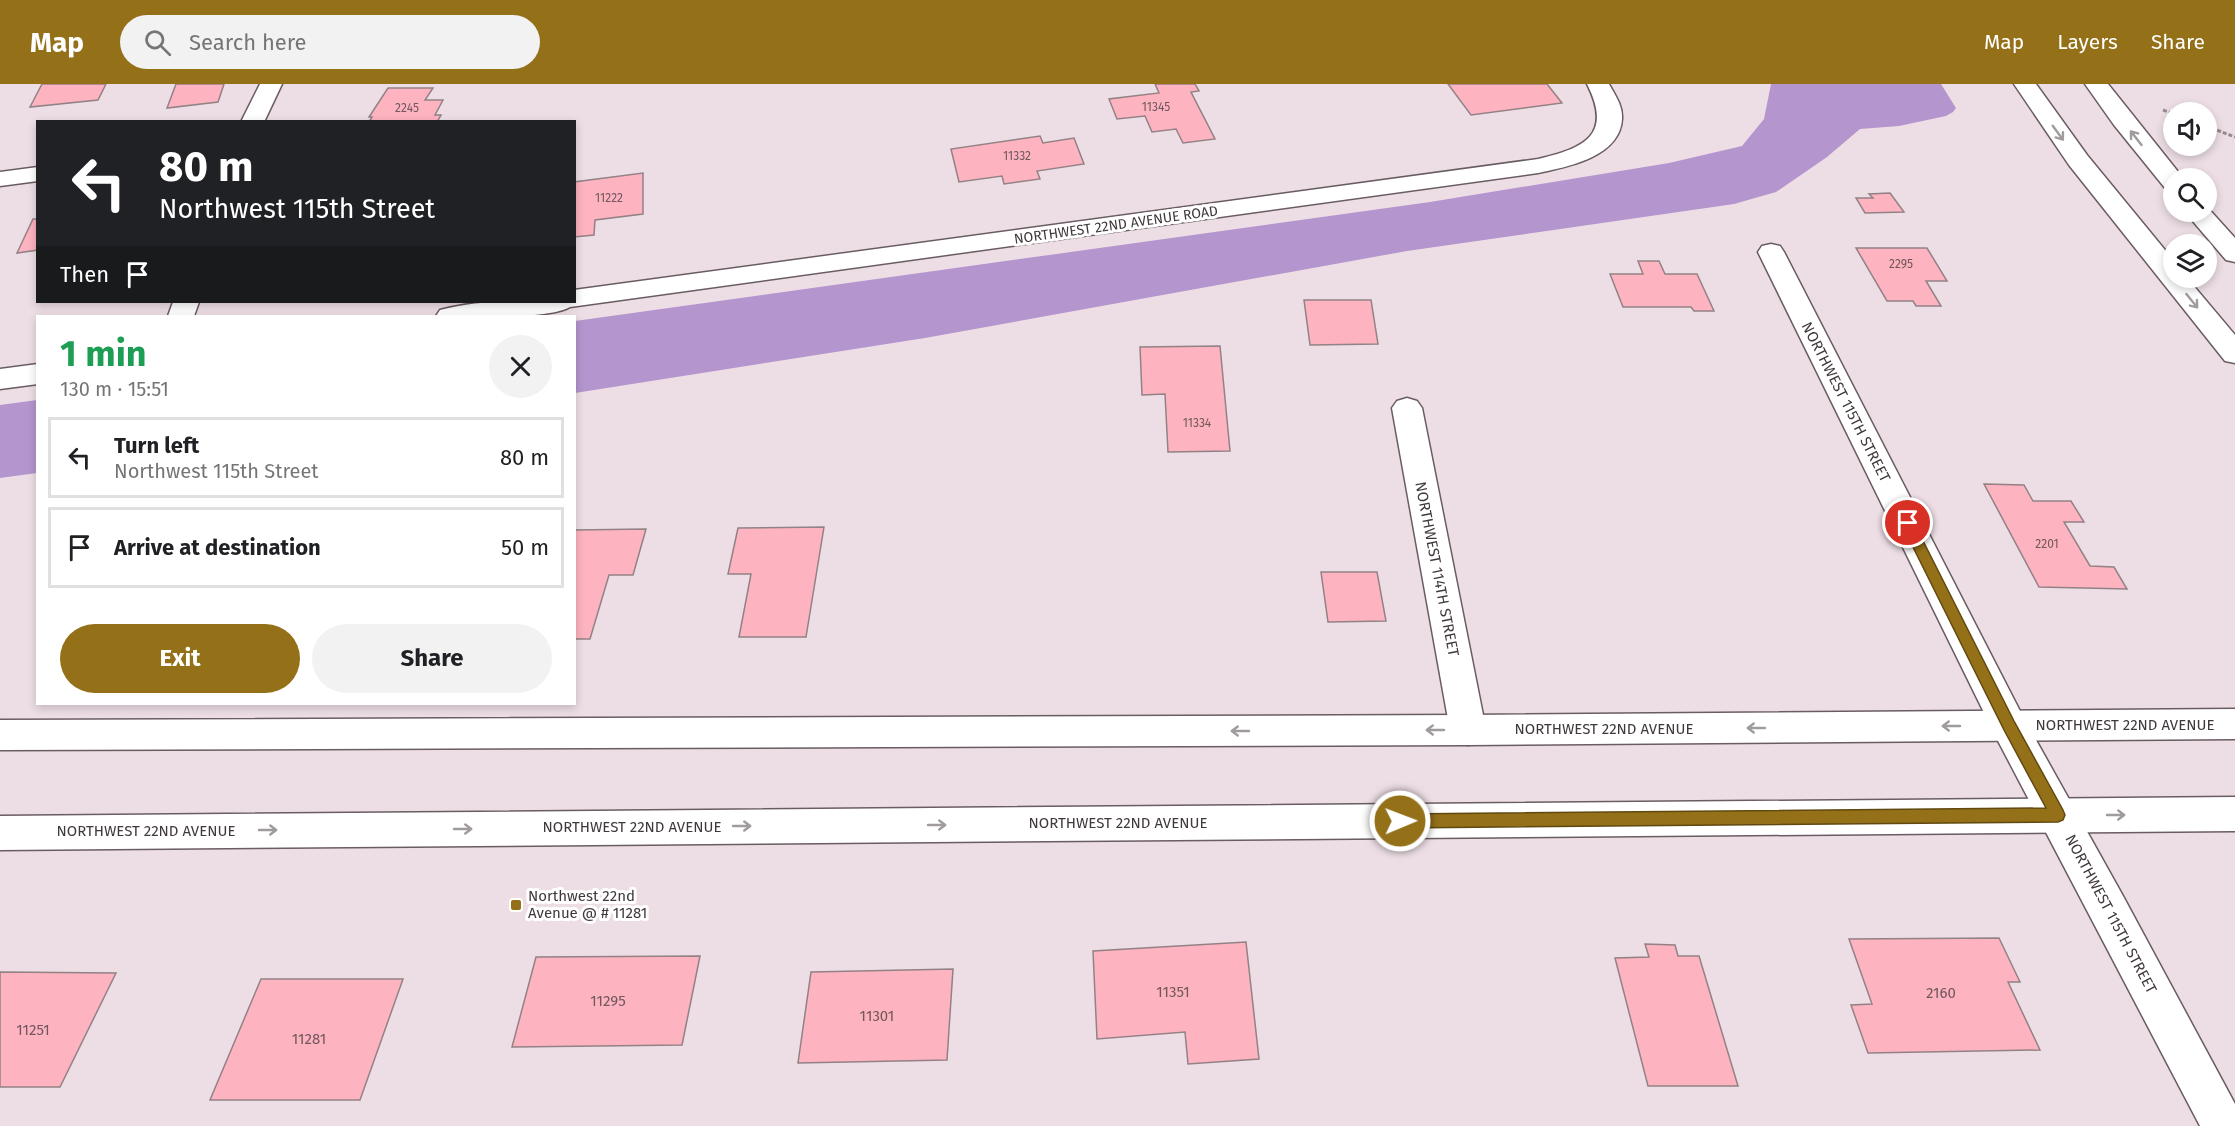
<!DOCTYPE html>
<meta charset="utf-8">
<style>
body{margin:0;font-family:"Fira Sans",sans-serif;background:#f2f2f2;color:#202124;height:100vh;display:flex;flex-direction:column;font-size:22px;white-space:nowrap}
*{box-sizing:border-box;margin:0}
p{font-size:20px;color:#757577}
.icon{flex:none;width:33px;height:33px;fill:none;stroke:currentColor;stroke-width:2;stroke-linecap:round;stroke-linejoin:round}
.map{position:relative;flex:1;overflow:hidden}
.panel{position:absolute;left:36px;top:231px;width:540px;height:390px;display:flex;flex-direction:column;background:#fff;border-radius:0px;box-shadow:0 3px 9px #0003}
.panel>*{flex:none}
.banner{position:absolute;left:36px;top:36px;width:540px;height:183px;border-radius:0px;box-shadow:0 3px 9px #0003;background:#202124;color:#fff;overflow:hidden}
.tools{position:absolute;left:2163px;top:18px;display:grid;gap:12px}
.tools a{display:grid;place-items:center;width:54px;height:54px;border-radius:50%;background:#fff;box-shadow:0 3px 9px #0003;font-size:30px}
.pin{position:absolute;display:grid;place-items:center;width:51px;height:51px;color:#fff;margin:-26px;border:3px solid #fff;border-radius:50%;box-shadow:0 2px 6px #0007}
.me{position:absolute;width:66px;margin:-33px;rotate:89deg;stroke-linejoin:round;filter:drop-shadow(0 0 4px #0008)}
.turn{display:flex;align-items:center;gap:21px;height:126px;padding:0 24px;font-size:27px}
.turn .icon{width:78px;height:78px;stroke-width:2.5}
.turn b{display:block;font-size:42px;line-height:51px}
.then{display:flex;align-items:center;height:57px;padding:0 24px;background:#0003;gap:12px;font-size:22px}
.round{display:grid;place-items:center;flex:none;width:63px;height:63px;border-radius:32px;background:#f2f2f2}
.overview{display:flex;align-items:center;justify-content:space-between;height:102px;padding:0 24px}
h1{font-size:36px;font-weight:700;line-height:45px;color:#1e9e55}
.primary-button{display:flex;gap:12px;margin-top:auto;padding:12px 24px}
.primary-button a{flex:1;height:69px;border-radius:36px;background:#947018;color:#fff;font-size:24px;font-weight:700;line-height:69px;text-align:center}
.primary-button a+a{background:#f2f2f2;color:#202124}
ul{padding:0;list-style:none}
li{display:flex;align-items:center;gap:18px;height:81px;margin:0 12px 9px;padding:0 12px;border:3px solid #e0e0e0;border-radius:0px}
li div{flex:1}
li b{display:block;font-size:22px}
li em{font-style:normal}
header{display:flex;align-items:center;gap:36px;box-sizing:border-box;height:84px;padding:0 30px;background:#947018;color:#fff}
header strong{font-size:28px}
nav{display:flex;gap:33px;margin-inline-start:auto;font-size:21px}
.search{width:420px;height:54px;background:#f2f2f2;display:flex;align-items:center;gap:15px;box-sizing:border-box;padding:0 21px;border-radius:33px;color:#757577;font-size:22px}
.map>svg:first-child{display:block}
.water{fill:#b595ce}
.building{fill:#feb3c0;stroke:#928285;stroke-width:1.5}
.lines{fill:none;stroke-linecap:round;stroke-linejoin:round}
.minor-casing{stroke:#695c62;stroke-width:3}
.secondary-casing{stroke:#695c62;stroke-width:3}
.path{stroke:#968b90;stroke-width:3;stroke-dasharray:4 2;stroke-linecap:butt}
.minor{fill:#fff;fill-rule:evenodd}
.secondary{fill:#fff;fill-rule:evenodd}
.oneway{stroke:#a09c9e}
.route{fill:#947018;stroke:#604910;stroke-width:1.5}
.poi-dot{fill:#947018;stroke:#fff;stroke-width:2}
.labels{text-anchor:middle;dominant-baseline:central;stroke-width:6;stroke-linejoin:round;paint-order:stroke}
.number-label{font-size:12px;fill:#70585d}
.far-street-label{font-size:14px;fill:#40393c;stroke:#fff}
.street-label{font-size:15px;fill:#40393c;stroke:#fff}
.poi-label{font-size:15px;fill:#40393c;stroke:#fff;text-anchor:start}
.near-number-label{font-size:15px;fill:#70585d}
</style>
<header>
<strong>Map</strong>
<div class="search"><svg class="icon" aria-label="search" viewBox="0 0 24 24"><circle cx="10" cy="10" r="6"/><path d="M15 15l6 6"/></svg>Search here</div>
<nav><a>Map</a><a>Layers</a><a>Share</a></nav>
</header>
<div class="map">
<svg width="2235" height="1042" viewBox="0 0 2235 1042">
<rect width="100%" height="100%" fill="#eddee5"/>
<g class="water">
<path d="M1771,0H1941L1956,24L1953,28L1946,32L1899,42L1860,45L1827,73L1776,108L1734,120L1407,167L925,254L575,309V237L1430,118L1669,79L1742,62L1764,35Z"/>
<path d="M37,316V389L0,394V321Z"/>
</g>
<g class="building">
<path d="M42,0H106L98,16L30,23Z"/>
<path d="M176,0H224L218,18L167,24Z"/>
<path d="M1155,0H1195L1199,7L1191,8L1215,55L1183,59L1176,45L1152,48L1145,32L1117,35L1109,15L1159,9Z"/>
<path d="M1448,0H1547L1562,19L1471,31Z"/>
<path d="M388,4H433L425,16H443L435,31H441L437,38H369L372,33H369Z"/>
<path d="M1040,52L1043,59L1074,54L1084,80L1037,87L1040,95L1004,100L1002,92L959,98L951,65Z"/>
<path d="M643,89V130L595,136L594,151L574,153V98Z"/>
<path d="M1890,109L1904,128L1865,129L1856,114H1873L1869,110Z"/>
<path d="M33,135H38V166L17,169Z"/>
<path d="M1856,164H1927L1947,197H1926L1941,222H1916L1913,217H1887Z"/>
<path d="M1638,177H1659L1665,190H1697L1714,227H1694L1691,223H1623L1610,190H1643Z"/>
<path d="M1304,216H1371L1378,260L1310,261Z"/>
<path d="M1220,262L1230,367L1168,368L1165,310L1142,311L1140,263Z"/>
<path d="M1984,400L2024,401L2033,417H2071L2084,438H2064L2090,482L2114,483L2127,505L2039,503Z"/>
<path d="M824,443L806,553H739L751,490H728L738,444Z"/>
<path d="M646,445L633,491H609L590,555H574V446Z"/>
<path d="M1321,488H1377L1386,537L1328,538Z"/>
<path d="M1999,854L2020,898H2008L2040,966L1868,969L1851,921L1872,920L1849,855Z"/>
<path d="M1246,858L1259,975L1188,980L1185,948L1097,955L1093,867Z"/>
<path d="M1645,860L1675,861L1678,872H1699L1738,1002H1648L1615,874L1649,873Z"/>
<path d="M700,872L682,961L512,963L536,873Z"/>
<path d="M953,885L947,976L798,979L811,888Z"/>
<path d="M0,888L116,889L60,1003H0Z"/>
<path d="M261,895H403L360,1016H210Z"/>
</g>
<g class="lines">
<defs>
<g id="minor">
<path d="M260,0H282L264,38H241Z"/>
<path d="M1587,0H1609C1615,11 1623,22 1622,35C1620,73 1567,83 1538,89L570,223C550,235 462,235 436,232L440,226C484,214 530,218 574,218V206L1538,75C1585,64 1613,51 1587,0Z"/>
<path d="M2014,0H2036L2087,71L2174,177V194H2187L2235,251V279L2225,277L2069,81Z"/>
<path d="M2085,0H2108L2183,94H2174V106L2165,104L2114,41Z"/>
<path d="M38,83V97L0,102V88Z"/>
<path d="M2207,123L2235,154V178L2226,176L2185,128H2206Z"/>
<path d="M1771,160L1780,162L1784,168L2022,631L2123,812L2235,1020V1042H2200L1996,653L1758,168L1762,162Z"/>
<path d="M173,218H199L194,232H168Z"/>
<path d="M38,280V300L0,305V285Z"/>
<path d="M1407,314L1417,317L1422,324L1486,646L1481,657L1468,661L1455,657L1450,646L1392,324L1397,317Z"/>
</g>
<g id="secondary">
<path d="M2235,625V655L1468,661L0,666V636L1468,631Z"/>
<path d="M2235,713V747L0,766V732Z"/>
</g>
</defs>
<use href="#minor" class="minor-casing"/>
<use href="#secondary" class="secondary-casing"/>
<g class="path">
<path d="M2163,26L2174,30"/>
<path d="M2206,42L2235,53"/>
</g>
<use href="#minor" class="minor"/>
<use href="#secondary" class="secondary"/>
</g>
<defs><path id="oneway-shaft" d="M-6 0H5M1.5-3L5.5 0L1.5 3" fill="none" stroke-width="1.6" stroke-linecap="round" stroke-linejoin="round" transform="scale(1.5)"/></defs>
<g class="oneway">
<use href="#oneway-shaft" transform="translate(2058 49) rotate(54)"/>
<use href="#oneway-shaft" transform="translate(2136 54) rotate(-128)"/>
<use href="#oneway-shaft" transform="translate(2192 217) rotate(51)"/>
<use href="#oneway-shaft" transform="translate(1951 642) rotate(180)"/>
<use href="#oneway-shaft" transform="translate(1756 644) rotate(180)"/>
<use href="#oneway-shaft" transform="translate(1435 646) rotate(180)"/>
<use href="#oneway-shaft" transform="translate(1240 647) rotate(180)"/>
<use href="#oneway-shaft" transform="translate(2116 731)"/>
<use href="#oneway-shaft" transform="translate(937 741)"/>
<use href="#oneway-shaft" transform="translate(742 742)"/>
<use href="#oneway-shaft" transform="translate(463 745)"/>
<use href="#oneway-shaft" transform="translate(268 746)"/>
</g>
<path class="route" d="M1908,434L1914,439L2014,637L2063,726L2065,731L2063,736L2058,738L1400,744L1394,742L1392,737L1394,732L1400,730L2046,724L2004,646L1901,439Z"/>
<rect class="poi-dot" x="510" y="815" width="12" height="12" rx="3"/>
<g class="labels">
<g class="number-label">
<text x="1156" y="23">11345</text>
<text x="407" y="24">2245</text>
<text x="1017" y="72">11332</text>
<text x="609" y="114">11222</text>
<text x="1901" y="180">2295</text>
<text x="1197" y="339">11334</text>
<text x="2047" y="460">2201</text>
</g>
<g class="far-street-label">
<text transform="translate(1116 141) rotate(-8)">NORTHWEST 22ND AVENUE ROAD</text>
</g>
<g class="street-label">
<text transform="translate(1846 318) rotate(63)">NORTHWEST 115TH STREET</text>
<text transform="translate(1437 485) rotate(79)">NORTHWEST 114TH STREET</text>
<text x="2125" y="641">NORTHWEST 22ND AVENUE</text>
<text x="1604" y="645">NORTHWEST 22ND AVENUE</text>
<text x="1118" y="739">NORTHWEST 22ND AVENUE</text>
<text x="632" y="743">NORTHWEST 22ND AVENUE</text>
<text x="146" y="747">NORTHWEST 22ND AVENUE</text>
<text transform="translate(2111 830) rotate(62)">NORTHWEST 115TH STREET</text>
</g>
<g class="poi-label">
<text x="528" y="812">Northwest 22nd<tspan x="528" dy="17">Avenue @ # 11281</tspan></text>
</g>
<g class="near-number-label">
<text x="1173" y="908">11351</text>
<text x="1941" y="909">2160</text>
<text x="608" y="917">11295</text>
<text x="877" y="932">11301</text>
<text x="33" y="946">11251</text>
<text x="309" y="955">11281</text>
</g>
</g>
</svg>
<div class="tools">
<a><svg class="icon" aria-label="sound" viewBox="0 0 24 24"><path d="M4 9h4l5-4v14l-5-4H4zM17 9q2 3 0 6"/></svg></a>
<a><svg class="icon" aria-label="search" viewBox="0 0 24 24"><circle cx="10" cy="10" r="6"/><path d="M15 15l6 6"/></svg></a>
<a><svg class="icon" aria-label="layers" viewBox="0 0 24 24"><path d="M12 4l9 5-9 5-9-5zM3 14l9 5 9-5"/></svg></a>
</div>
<div class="pin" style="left:1908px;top:439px;background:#d93025"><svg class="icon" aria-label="arrive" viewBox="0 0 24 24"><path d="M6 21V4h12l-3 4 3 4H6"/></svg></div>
<svg class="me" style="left:1400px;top:737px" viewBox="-20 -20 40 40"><circle r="17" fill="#947018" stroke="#fff" stroke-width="3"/><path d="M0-11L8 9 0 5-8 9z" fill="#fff"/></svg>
<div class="banner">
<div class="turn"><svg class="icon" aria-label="left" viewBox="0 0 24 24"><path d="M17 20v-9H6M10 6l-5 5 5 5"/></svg><div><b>80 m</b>Northwest 115th Street</div></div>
<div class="then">Then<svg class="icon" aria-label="arrive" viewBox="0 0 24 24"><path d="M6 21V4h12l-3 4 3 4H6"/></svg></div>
</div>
<section class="panel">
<div class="overview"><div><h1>1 min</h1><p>130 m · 15:51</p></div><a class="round"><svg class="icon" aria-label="close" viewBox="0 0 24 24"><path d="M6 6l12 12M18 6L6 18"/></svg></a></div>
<ul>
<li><svg class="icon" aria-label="left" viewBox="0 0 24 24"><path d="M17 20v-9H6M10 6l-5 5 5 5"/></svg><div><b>Turn left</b><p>Northwest 115th Street</p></div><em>80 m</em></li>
<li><svg class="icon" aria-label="arrive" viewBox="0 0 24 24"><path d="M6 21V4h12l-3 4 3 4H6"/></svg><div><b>Arrive at destination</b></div><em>50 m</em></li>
</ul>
<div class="primary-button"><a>Exit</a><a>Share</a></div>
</section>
</div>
